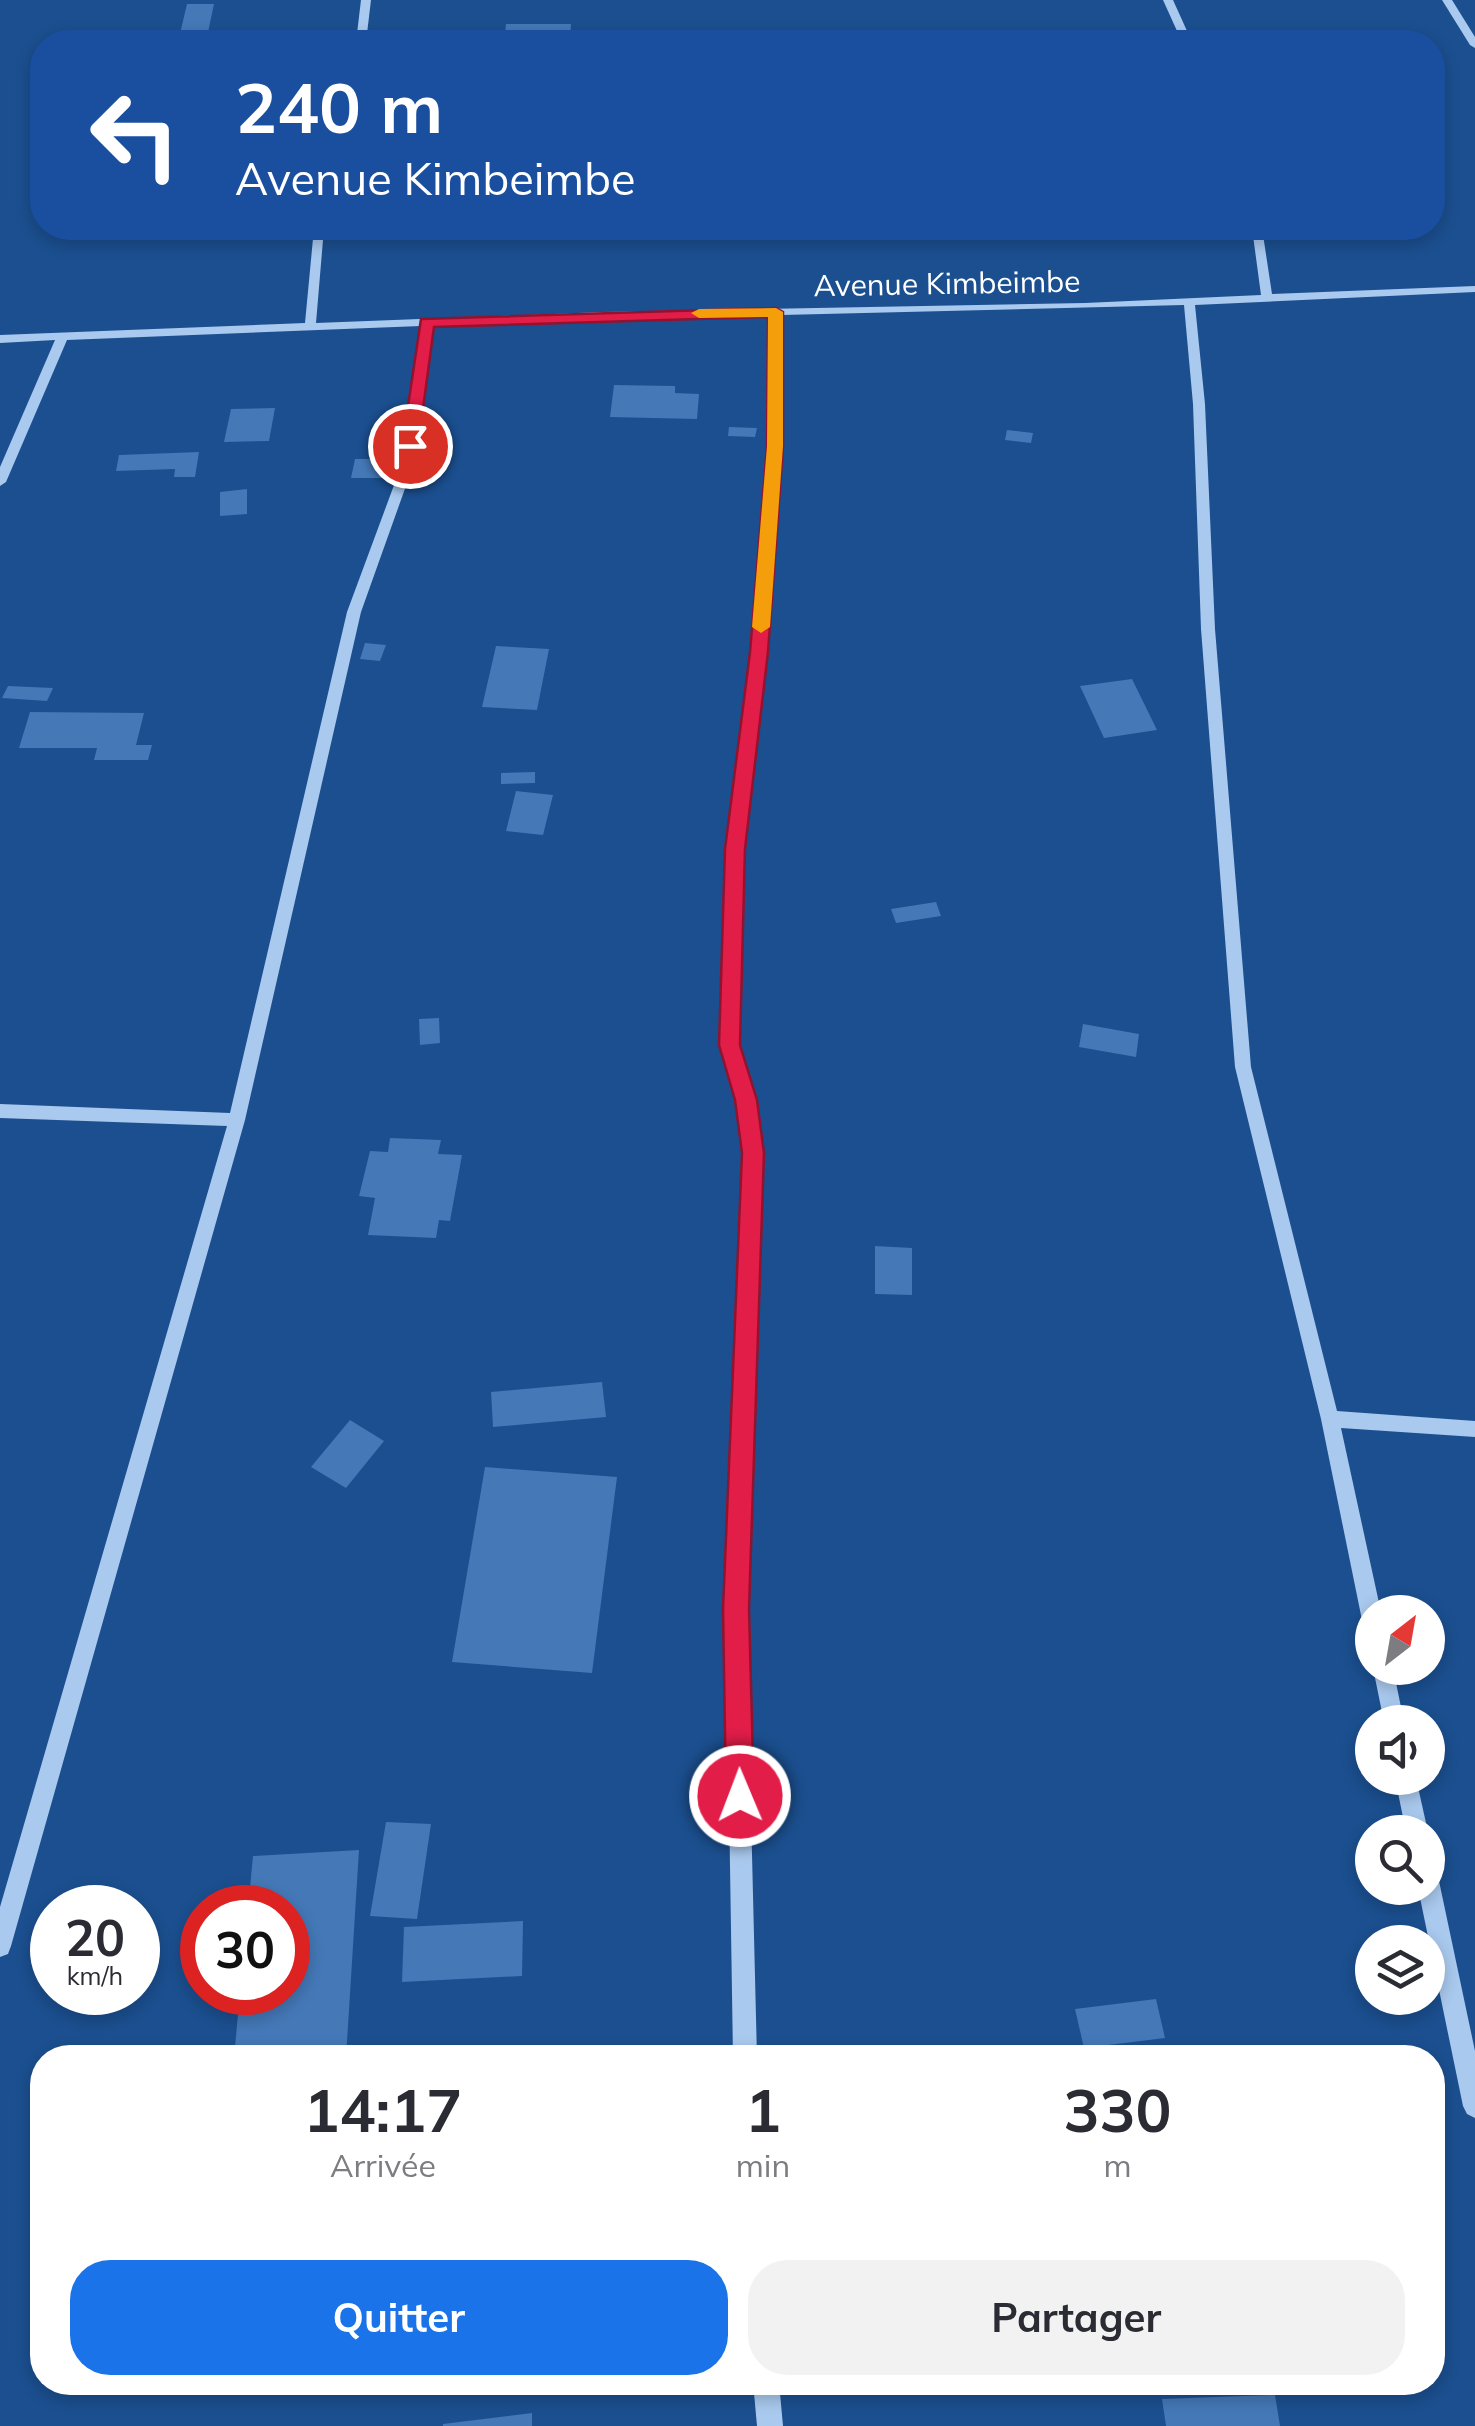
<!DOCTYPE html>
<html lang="fr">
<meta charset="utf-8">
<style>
body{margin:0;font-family:Mulish,sans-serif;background:#f2f2f3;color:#2b2b33;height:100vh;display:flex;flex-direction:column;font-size:38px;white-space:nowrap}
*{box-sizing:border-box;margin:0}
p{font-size:32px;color:#7c7c81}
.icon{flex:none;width:55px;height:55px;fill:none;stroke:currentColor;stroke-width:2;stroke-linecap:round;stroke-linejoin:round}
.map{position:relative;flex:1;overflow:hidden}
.details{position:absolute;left:30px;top:2045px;width:1415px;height:350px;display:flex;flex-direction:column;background:#fff;border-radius:40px;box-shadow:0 5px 15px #0003}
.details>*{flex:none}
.banner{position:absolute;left:30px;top:30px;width:1415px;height:210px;border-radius:40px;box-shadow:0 5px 15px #0003;background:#1a4fa0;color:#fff;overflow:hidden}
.needle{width:65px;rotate:31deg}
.controls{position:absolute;left:1355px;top:1595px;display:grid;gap:20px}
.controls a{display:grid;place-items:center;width:90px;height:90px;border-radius:50%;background:#fff;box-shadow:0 5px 15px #0003;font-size:50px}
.speed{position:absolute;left:30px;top:1885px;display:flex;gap:20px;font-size:50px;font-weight:700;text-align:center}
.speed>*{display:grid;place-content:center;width:130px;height:130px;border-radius:50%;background:#fff;box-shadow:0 5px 15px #0003;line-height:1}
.speed small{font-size:25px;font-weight:400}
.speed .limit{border:15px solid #d22;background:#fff;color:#111}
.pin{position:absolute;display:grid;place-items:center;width:85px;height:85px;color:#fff;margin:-42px;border:5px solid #fff;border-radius:50%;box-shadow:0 2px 10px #0007}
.me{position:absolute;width:110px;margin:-55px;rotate:359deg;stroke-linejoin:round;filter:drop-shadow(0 0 8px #0008)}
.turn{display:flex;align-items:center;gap:35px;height:210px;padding:0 40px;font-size:45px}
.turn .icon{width:130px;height:130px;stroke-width:2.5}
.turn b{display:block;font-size:70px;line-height:85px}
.eta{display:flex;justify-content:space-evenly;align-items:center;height:170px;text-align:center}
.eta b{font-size:60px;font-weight:700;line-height:70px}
.cta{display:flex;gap:20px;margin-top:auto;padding:20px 40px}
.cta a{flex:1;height:115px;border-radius:40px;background:#1a73e8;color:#fff;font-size:40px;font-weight:700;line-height:115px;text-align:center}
.cta a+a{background:#f2f2f3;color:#2b2b33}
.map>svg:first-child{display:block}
.building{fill:#4478b7}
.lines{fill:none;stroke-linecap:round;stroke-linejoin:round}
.minor{fill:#a9c9ee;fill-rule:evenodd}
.route{fill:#e11d48;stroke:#92132f;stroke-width:2.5}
.slow{fill:#f59e0b}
.labels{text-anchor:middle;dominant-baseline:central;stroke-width:10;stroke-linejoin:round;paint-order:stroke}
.far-street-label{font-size:30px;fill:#fff;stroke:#1b4f8f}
</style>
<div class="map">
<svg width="1475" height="2426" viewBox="0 0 1475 2426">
<rect width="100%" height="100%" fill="#1b4f8f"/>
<g class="building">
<path d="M187,4H214L206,42H178Z"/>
<path d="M506,24H571L570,42H504Z"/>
<path d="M614,385L675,386V393L699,394L697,419L610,417Z"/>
<path d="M275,408L269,441L224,442L231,409Z"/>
<path d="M729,427L757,428L755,437L728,436Z"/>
<path d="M1007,430L1033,433L1031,443L1005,440Z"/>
<path d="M199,452L195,477H174L175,469L116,471L119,455Z"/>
<path d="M355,459H391L388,478H351Z"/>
<path d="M247,489V514L220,516V492Z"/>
<path d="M365,643L386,645L380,661L360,659Z"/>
<path d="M496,646L549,649L537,710L482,707Z"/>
<path d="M1132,679L1157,730L1104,738L1080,686Z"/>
<path d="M8,686L53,688L47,701L2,698Z"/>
<path d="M30,712L144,713L136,745H152L148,760H94L97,748H19Z"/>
<path d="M535,772V783L501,784V773Z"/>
<path d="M516,791L553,795L543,835L506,831Z"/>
<path d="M936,902L941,916L896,923L891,909Z"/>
<path d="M439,1018L440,1043L420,1045L419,1019Z"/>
<path d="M1083,1024L1139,1034L1136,1057L1079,1047Z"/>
<path d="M390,1138L441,1140L438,1154L462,1155L450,1221L439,1220L436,1238L368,1235L375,1198L359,1196L370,1151L388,1152Z"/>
<path d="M875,1246L912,1248V1295L875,1294Z"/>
<path d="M602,1382L606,1417L493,1427L491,1392Z"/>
<path d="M350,1420L384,1441L346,1488L311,1467Z"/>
<path d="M485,1467L617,1477L592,1673L452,1662Z"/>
<path d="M386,1822L431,1824L417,1919L370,1916Z"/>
<path d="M359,1850L346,2058H234L240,1992H288V1908H248L253,1856Z"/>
<path d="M523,1921L522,1976L402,1982L404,1927Z"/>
<path d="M1156,1999L1165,2038L1084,2048L1075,2009Z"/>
<path d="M1275,2395L1280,2426H1166L1162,2399Z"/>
<path d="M532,2413V2426H443V2424Z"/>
</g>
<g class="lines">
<g class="minor">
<path d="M361,0H371L366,42H356Z"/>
<path d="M1163,0H1173L1192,42H1182Z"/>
<path d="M1442,0H1452L1475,37V48L1470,45Z"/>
<path d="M314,228H324L316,323L604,312L1085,303L1261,295L1252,228H1262L1272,294L1475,286V292L1195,305L1205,404L1215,629L1251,1067L1337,1411L1475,1421V1437L1341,1428L1381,1612H1372V1630L1365,1627L1362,1620L1321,1419L1235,1067L1201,629L1193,404L1184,305L782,315L781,446L766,652L743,849L737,1045L754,1100L762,1153L746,1609L757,2058H733L726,1609L744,1153L738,1100L721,1045L727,849L752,652L769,446L770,315L432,325L412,469L361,612L245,1120L11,1946L8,1954L0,1957V1907L227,1126L0,1118V1104L230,1113L347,612L400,469L421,326L67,340L6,482L0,486V467L55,340L0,343V335L305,323Z"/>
<path d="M1373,1668H1393L1404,1722H1384Z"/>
<path d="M1395,1778H1416L1428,1832V1833L1406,1832Z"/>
<path d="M1428,1870L1436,1873L1439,1881L1475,2051V2118L1467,2114L1463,2106L1418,1888H1428Z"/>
<path d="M753,2382H779L783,2426H757Z"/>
</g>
</g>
<path class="route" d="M776,308L783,312V446L768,652L745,849L740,1045L757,1100L764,1153L749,1609L754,1796L750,1806L740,1810L730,1806L726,1796L723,1609L742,1153L735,1100L719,1045L725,849L750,652L767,446L768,317L434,327L418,446L410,451L402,446L421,319Z"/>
<path class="slow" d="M776,308L783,312V446L770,627L761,633L752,627L767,446L768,317L699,318L691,313L699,309Z"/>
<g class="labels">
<g class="far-street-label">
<text transform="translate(947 283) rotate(-1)">Avenue Kimbeimbe</text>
</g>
</g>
</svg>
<div class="controls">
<a><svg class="needle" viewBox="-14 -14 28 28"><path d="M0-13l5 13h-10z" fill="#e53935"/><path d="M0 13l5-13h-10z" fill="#7c7c81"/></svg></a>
<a><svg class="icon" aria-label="sound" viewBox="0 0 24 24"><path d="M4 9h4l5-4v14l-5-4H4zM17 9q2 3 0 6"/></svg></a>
<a><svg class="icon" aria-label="search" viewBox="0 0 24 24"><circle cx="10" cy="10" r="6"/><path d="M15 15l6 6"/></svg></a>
<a><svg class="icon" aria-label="layers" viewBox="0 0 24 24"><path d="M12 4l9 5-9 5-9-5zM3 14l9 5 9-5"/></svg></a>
</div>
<div class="speed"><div>20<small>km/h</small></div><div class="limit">30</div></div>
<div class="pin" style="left:410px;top:446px;background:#d93025"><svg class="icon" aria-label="arrive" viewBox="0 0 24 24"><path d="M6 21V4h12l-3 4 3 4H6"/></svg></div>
<svg class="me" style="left:740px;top:1796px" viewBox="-20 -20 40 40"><circle r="17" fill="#e11d48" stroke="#fff" stroke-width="3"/><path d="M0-11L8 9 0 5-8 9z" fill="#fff"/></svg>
<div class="banner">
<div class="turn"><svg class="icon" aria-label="left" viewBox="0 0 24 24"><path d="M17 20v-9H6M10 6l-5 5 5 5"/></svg><div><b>240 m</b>Avenue Kimbeimbe</div></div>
</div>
<section class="details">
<div class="eta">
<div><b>14:17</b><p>Arrivée</p></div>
<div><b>1</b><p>min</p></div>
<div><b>330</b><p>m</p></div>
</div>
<div class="cta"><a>Quitter</a><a>Partager</a></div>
</section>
</div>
